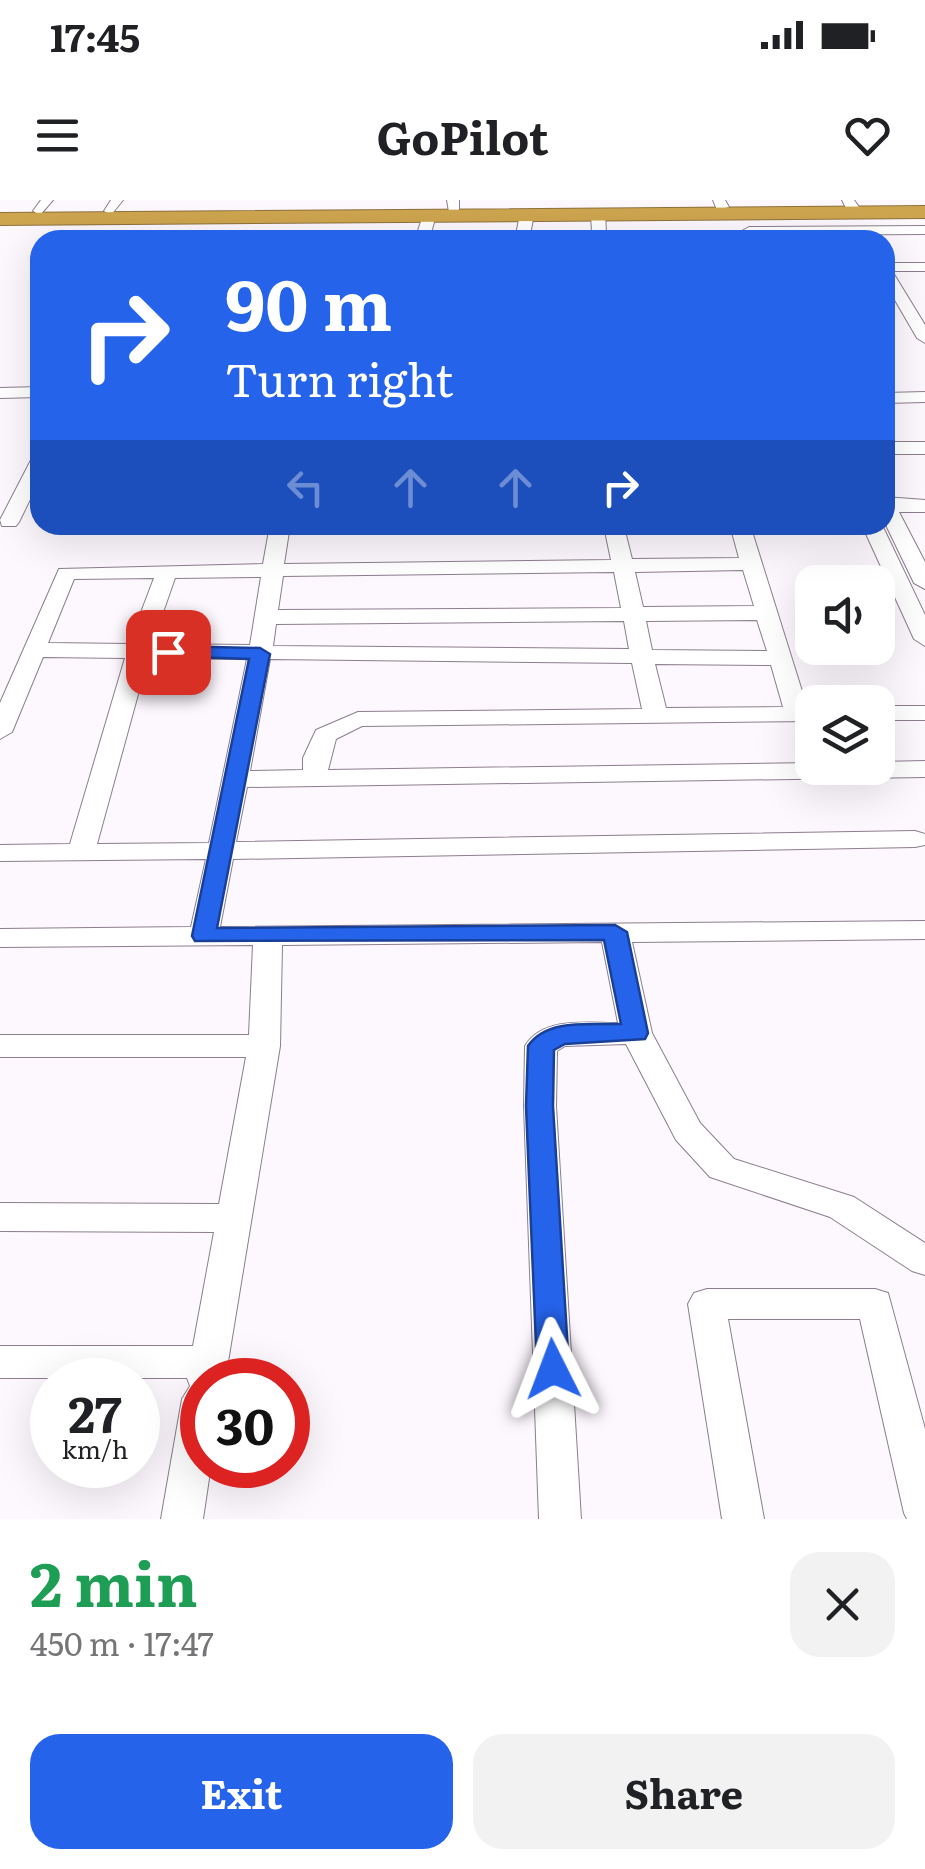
<!DOCTYPE html>
<meta charset="utf-8">
<style>
body{margin:0;font-family:Literata,serif;background:#f2f2f2;color:#202124;height:100vh;display:flex;flex-direction:column;font-size:38px;white-space:nowrap}
*{box-sizing:border-box;margin:0}
p{font-size:32px;color:#757577}
.icon{flex:none;width:55px;height:55px;fill:none;stroke:currentColor;stroke-width:2;stroke-linecap:round;stroke-linejoin:round}
.map{position:relative;height:1319px;overflow:hidden}
.details{display:flex;flex-direction:column;background:#fff;flex:1}
.details>*{flex:none}
.hud{position:absolute;left:30px;top:30px;width:865px;height:305px;border-radius:30px;box-shadow:0 10px 40px #0002;background:#2563eb;color:#fff;overflow:hidden}
.tools{position:absolute;left:795px;top:365px;display:grid;gap:20px}
.tools a{display:grid;place-items:center;width:100px;height:100px;border-radius:20px;background:#fff;box-shadow:0 10px 40px #0002;font-size:50px}
.speed{position:absolute;left:30px;top:1158px;display:flex;gap:20px;font-size:50px;font-weight:700;text-align:center}
.speed>*{display:grid;place-content:center;width:130px;height:130px;border-radius:50%;background:#fff;box-shadow:0 10px 40px #0002;line-height:1}
.speed small{font-size:25px;font-weight:400}
.speed .limit{border:15px solid #d22;background:#fff;color:#111}
.pin{position:absolute;display:grid;place-items:center;width:85px;height:85px;color:#fff;margin:-42px;border-radius:20px;box-shadow:0 5px 15px #0006}
.me{position:absolute;width:110px;margin:-55px;rotate:357deg;stroke-linejoin:round;filter:drop-shadow(0 0 8px #0008)}
.turn{display:flex;align-items:center;gap:35px;height:210px;padding:0 30px;font-size:45px}
.turn .icon{width:130px;height:130px;stroke-width:2.5}
.turn b{display:block;font-size:70px;line-height:85px}
.lanes{display:flex;align-items:center;height:95px;padding:0 30px;background:#0003;justify-content:center;gap:50px;direction:ltr}
.lanes .off{opacity:.35}
.round{display:grid;place-items:center;flex:none;width:105px;height:105px;border-radius:30px;background:#f2f2f2}
.summary{display:flex;align-items:center;justify-content:space-between;height:170px;padding:0 30px}
h1{font-size:60px;font-weight:700;line-height:75px;color:#1e9e55}
.action{display:flex;gap:20px;margin-top:auto;padding:20px 30px}
.action a{flex:1;height:115px;border-radius:30px;background:#2563eb;color:#fff;font-size:40px;font-weight:700;line-height:115px;text-align:center}
.action a+a{background:#f2f2f2;color:#202124}
.status{display:flex;justify-content:space-between;align-items:center;height:70px;padding:0 50px;background:#fff;direction:ltr}
.status svg{height:28px;fill:currentColor}
header{display:flex;justify-content:space-between;align-items:center;height:130px;padding:0 30px;background:#fff;font-size:45px;font-weight:700}
.map>svg:first-child{display:block}
.lines{fill:none;stroke-linecap:round;stroke-linejoin:round}
.minor-casing{stroke:#8c7e8d;stroke-width:2}
.highway-casing{stroke:#8e723c;stroke-width:2}
.minor{fill:#fff;fill-rule:evenodd}
.highway{fill:#cea54f;fill-rule:evenodd}
.route{fill:#2563eb;stroke:#184099;stroke-width:2.5}
</style>
<div class="status"><b>17:45</b><svg viewBox="0 0 49 12"><path d="M0 12V9h3v3zM5 12V6h3v6zM10 12V3h3v9zM15 12V0h3v12zM26 1h20v11H26zM47 4h2v5h-2z"/></svg></div>
<header><svg class="icon" aria-label="menu" viewBox="0 0 24 24"><path d="M4 6h16M4 12h16M4 18h16"/></svg>GoPilot<svg class="icon" aria-label="heart" viewBox="0 0 24 24"><path d="M12 20l-8-8c-3-5 5-10 8-4 3-6 11-1 8 4z"/></svg></header>
<div class="map">
<svg width="925" height="1319" viewBox="0 0 925 1319">
<rect width="100%" height="100%" fill="#fdf7fe"/>
<g class="lines">
<defs>
<g id="minor">
<path d="M41,0H53L40,15L33,11Z"/>
<path d="M111,0H123L111,15L104,11Z"/>
<path d="M447,0H459V12H449Z"/>
<path d="M713,0H725L729,7L717,10Z"/>
<path d="M842,0H854L859,7L847,10Z"/>
<path d="M527,10L534,14L529,40H515L520,14Z"/>
<path d="M598,10L605,14L606,32L599,36L592,32L591,14Z"/>
<path d="M424,12L436,15L429,40H415Z"/>
<path d="M925,26V34L749,35L742,31L749,27Z"/>
<path d="M885,63H925V71H892L925,125V143L917,138L885,83Z"/>
<path d="M40,187V197L0,198V188Z"/>
<path d="M925,192V202L885,203V193Z"/>
<rect x="885" y="242" width="40" height="12"/>
<path d="M40,254V279L19,322L16,326H2L0,320L31,260Z"/>
<path d="M885,297L925,300V312H899L925,362V389L914,383L885,323Z"/>
<path d="M270,325H290L284,364L611,360L605,331H491L481,325H704L694,331H625L632,359L739,358L730,325H750L807,507H812V521L362,526L336,539L328,570L812,563V568H878V562L925,561V577L247,587L236,642L915,631L925,634V645L915,647L233,659L220,727L925,721V739L632,742L652,833L700,923L734,959L854,997L925,1043V1075L912,1071L830,1017L710,977L676,940L626,844L565,846L557,851L556,906L581,1319H539L524,906L525,846C543,816 588,823 618,823L602,742L282,745L280,846L225,1180H202V1265H211L203,1319H161L182,1199L190,1186L187,1178H0V1146H193L214,1032L0,1031V1003L219,1004L246,857H0V835H249L253,745L0,747V729L191,727L206,659L0,661V645L70,644L125,458L43,457L12,532L0,539V503L59,369L263,364ZM743,370L754,406L643,407L635,372ZM614,372L621,408L278,410L283,376ZM261,377L250,445L152,444L175,378ZM154,378L129,444L48,443L74,379ZM757,420L767,451L652,450L646,421ZM624,421L629,449L273,446L276,424ZM148,458L247,459L209,643L97,644ZM270,459L632,463L642,509L358,512L316,530L303,558V570L250,571ZM655,464L771,465L783,507L666,508Z"/>
<path d="M862,325H882L925,415V446L914,439Z"/>
<rect x="878" y="506" width="47" height="14"/>
<path d="M707,1089H875L888,1093L925,1229V1319H907L904,1313L860,1119H728L764,1319H722L688,1104L694,1093Z"/>
</g>
<path id="highway" d="M925,6V18L0,25V13Z"/>
</defs>
<use href="#minor" class="minor-casing"/>
<use href="#highway" class="highway-casing"/>
<use href="#minor" class="minor"/>
<use href="#highway" class="highway"/>
</g>
<path class="route" d="M168,446L260,448L270,454L217,728L615,725L627,732L648,833L645,839L565,844L554,850L553,906L569,1169L564,1178L553,1182L541,1178L537,1169L526,906L528,846C547,818 591,825 621,824L604,740L195,741L192,736L249,459L162,456L159,452Z"/>
</svg>
<div class="tools">
<a><svg class="icon" aria-label="sound" viewBox="0 0 24 24"><path d="M4 9h4l5-4v14l-5-4H4zM17 9q2 3 0 6"/></svg></a>
<a><svg class="icon" aria-label="layers" viewBox="0 0 24 24"><path d="M12 4l9 5-9 5-9-5zM3 14l9 5 9-5"/></svg></a>
</div>
<div class="speed"><div>27<small>km/h</small></div><div class="limit">30</div></div>
<div class="pin" style="left:168px;top:452px;background:#d93025"><svg class="icon" aria-label="arrive" viewBox="0 0 24 24"><path d="M6 21V4h12l-3 4 3 4H6"/></svg></div>
<svg class="me" style="left:553px;top:1169px" viewBox="-20 -20 40 40"><path d="M0-17L14 15 0 8-14 15z" fill="#2563eb" stroke="#fff" stroke-width="4"/></svg>
<div class="hud">
<div class="turn"><svg class="icon" aria-label="right" viewBox="0 0 24 24"><path d="M7 20v-9h11M14 6l5 5-5 5"/></svg><div><b>90 m</b>Turn right</div></div>
<div class="lanes"><svg class="icon off" aria-label="left" viewBox="0 0 24 24"><path d="M17 20v-9H6M10 6l-5 5 5 5"/></svg><svg class="icon off" aria-label="ahead" viewBox="0 0 24 24"><path d="M12 20V5M6 11l6-6 6 6"/></svg><svg class="icon off" aria-label="ahead" viewBox="0 0 24 24"><path d="M12 20V5M6 11l6-6 6 6"/></svg><svg class="icon" aria-label="right" viewBox="0 0 24 24"><path d="M7 20v-9h11M14 6l5 5-5 5"/></svg></div>
</div>
</div>
<section class="details">
<div class="summary"><div><h1>2 min</h1><p>450 m · 17:47</p></div><a class="round"><svg class="icon" aria-label="close" viewBox="0 0 24 24"><path d="M6 6l12 12M18 6L6 18"/></svg></a></div>
<div class="action"><a>Exit</a><a>Share</a></div>
</section>
